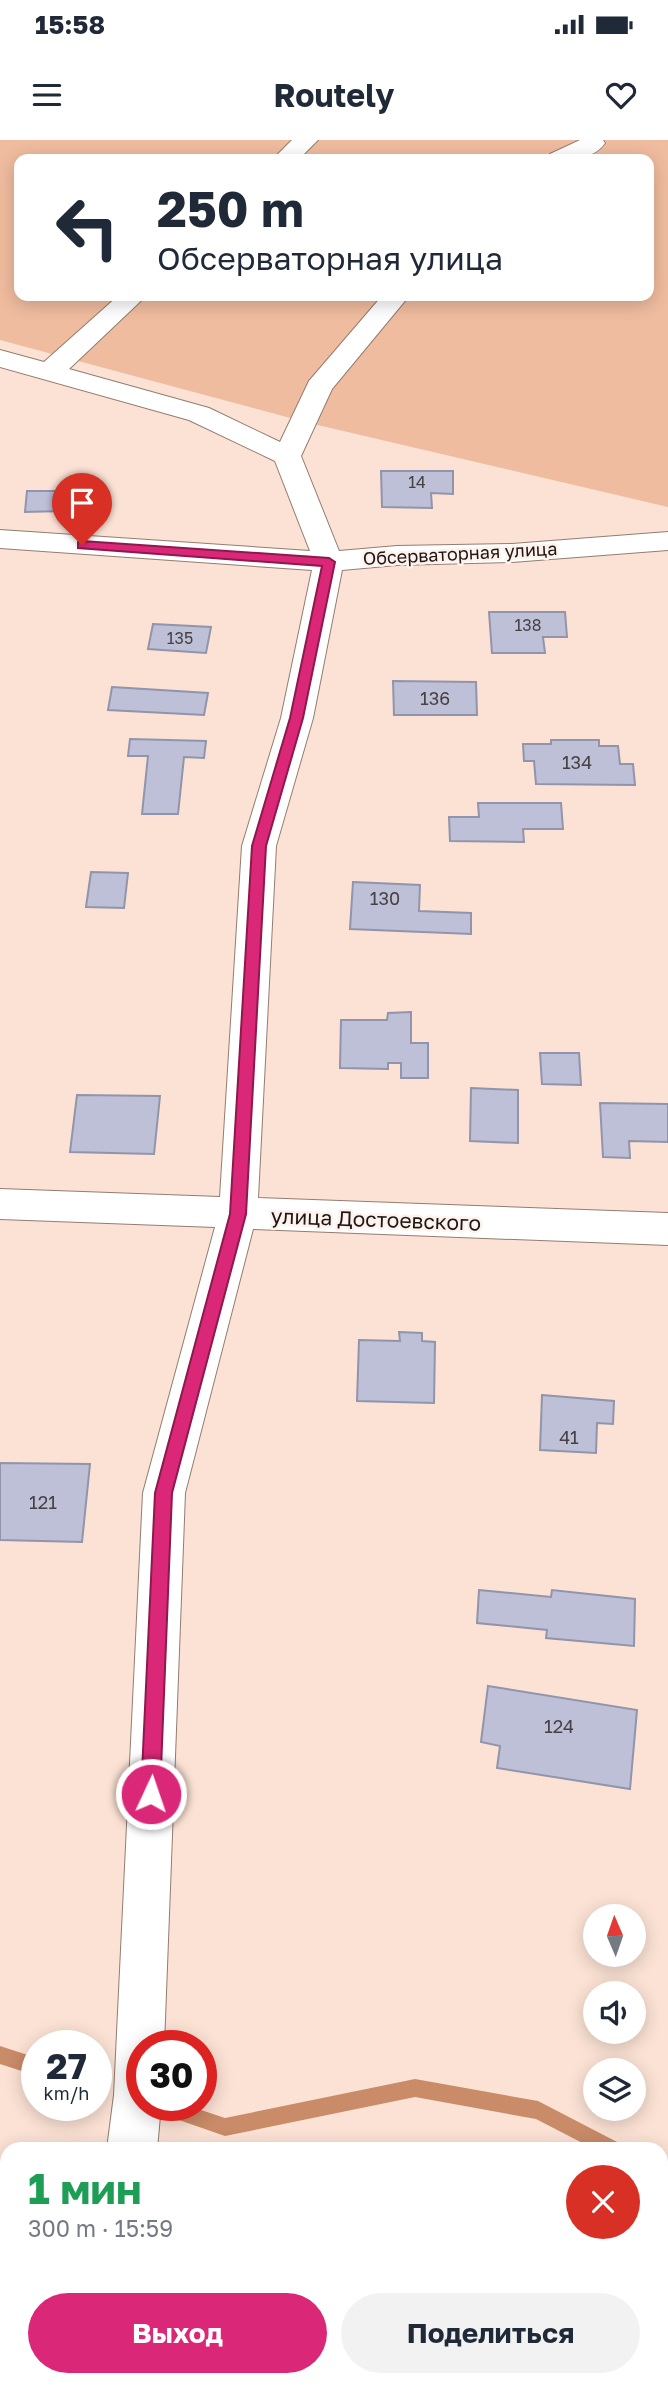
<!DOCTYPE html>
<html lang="ru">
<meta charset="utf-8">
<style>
body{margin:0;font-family:"Golos Text",sans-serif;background:#f2f2f3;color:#1f2937;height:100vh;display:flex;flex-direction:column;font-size:26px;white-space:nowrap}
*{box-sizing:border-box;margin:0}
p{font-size:23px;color:#747a83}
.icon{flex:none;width:38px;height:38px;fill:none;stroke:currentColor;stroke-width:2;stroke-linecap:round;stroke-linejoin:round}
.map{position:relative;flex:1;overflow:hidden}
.panel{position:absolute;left:0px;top:2002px;width:668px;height:245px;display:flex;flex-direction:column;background:#fff;border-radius:21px 21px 0 0;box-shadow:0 4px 18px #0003}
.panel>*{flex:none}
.hud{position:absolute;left:14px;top:14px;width:640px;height:147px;border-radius:14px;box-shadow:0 4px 18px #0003;background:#fff;color:#1f2937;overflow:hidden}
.needle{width:46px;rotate:358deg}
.tools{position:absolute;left:583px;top:1764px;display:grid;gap:14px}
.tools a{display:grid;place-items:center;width:63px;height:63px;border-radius:50%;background:#fff;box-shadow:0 4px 18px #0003;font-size:35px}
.speed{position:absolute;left:21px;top:1890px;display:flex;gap:14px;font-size:35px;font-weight:700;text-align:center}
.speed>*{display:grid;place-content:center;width:91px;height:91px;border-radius:50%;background:#fff;box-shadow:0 4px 18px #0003;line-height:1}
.speed small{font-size:18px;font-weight:400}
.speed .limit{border:10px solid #d22;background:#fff;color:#111}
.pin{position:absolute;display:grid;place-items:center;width:60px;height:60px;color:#fff;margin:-72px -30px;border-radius:50% 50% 50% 0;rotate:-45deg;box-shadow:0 0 7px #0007}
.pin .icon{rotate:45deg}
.me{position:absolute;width:77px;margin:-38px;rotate:3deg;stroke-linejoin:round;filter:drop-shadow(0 0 5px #0008)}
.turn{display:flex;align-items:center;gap:24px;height:147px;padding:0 28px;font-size:32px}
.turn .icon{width:91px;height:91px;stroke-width:2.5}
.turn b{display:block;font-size:49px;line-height:60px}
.round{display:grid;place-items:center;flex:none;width:74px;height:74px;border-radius:37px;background:#f2f2f3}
.head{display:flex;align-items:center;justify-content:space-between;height:119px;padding:0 28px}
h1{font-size:42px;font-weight:700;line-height:52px;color:#1e9e55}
.cta{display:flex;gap:14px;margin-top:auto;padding:14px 28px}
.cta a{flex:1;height:80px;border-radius:42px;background:#db2777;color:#fff;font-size:28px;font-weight:700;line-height:80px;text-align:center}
.cta a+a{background:#f2f2f3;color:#1f2937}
.status{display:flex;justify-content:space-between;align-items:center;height:49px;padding:0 35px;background:#fff;direction:ltr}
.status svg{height:19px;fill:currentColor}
header{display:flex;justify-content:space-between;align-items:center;height:91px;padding:0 28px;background:#fff;font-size:32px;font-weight:700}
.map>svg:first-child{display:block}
.green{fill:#f0bc9f;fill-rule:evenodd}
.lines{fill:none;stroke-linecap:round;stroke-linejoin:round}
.stream{fill:#c98b68;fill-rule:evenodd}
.building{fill:#bec0d8;stroke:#9194aa;stroke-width:2}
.minor-casing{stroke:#937d70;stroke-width:2}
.minor{fill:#fff;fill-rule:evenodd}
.route{fill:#db2777;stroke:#8e194d;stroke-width:2}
.labels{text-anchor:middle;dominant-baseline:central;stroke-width:5;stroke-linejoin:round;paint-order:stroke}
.far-number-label{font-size:16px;fill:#484144}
.far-street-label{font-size:18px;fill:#201712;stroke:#fdf2ed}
.number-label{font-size:18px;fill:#484144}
.street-label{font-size:21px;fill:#201712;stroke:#fdf2ed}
</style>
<div class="status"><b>15:58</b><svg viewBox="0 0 49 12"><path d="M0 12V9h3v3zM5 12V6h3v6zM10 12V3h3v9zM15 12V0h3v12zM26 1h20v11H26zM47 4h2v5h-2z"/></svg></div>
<header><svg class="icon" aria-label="menu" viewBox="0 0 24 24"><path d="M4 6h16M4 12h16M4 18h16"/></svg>Routely<svg class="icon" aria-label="heart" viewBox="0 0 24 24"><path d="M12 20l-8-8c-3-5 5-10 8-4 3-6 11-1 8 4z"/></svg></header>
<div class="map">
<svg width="668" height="2247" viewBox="0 0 668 2247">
<rect width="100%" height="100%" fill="#fbe2d4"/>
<path class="green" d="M0,0H668V367L309,283L0,200ZM19,19H649V156H19Z"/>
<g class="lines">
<g class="stream">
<path d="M0,1906L37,1918V1936L0,1924Z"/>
<path d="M415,1939L538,1961L619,2003L622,2009H594L536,1979L415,1957L225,1996L176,1979L173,1973L176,1967L186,1965L225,1978Z"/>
<path d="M662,2029L668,2031V2053L662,2050Z"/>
</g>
</g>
<g class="building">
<path d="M381,331H453V354L431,353L432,368L382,367Z"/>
<path d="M27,351H65L63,371L25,372Z"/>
<path d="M489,472H565L567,497H543L545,513H492Z"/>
<path d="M153,484L211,487L206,513L148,509Z"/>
<path d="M393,541L476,542L477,575H394Z"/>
<path d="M112,547L208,553L204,575L108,570Z"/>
<path d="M130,599L206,601L204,618L184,617L178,674H142L148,616H128Z"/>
<path d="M551,600H599V606H618L620,624H633L635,645L536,644L534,621H524L523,604H551Z"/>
<path d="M478,663H561L563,689H523L524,702L450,701L449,677H479Z"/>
<path d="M91,732L128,733L124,768L86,767Z"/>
<path d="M353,742L420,745L419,771L471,773V794L350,789Z"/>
<path d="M411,872V903H428V938H401V923H388V929L340,928L341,880H387L388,873Z"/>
<path d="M540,913H579L581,945L542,944Z"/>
<path d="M471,948L518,950V1003L470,1001Z"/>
<path d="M77,955L160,956L154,1014L70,1012Z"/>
<path d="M600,963L668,964V1002L629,1001L630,1018L603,1017Z"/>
<path d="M399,1192L422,1193V1201L435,1202L434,1263L357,1261L359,1200L400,1201Z"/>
<path d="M542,1255L614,1261L613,1284L597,1283L596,1313L540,1310Z"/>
<path d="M0,1323L90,1324L82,1402L0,1400Z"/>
<path d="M479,1450L551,1457L552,1450L635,1459L634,1506L546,1498L547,1490L477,1483Z"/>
<path d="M488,1546L637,1570L630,1649L497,1628L500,1606L481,1602Z"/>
</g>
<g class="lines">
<defs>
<g id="minor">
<path d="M292,0H318L299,19H273Z"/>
<path d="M580,0H603L605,3C593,21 566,20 547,19L550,14Z"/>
<path d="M118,156H146L69,229L209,268L280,302L309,241L382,156H409L332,249L301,316L339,411L397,406L512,404L668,392V410L512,422L397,425L342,430L313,578L276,706L258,1058L668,1073V1105L253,1089L185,1353L164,1906H142V1965H161L157,2009H107L114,1955L143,1353L215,1087L0,1079V1049L220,1057L242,706L281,578L312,430L0,408V390L310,411L275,321L189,280L0,227V210L44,222Z"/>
<path d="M0,2220H7V2240H62L65,2247H0Z"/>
</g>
</defs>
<use href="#minor" class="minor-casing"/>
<use href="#minor" class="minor"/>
</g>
<path class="route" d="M82,401L329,418L335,422L303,578L266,706L246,1074L172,1353L160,1654L157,1661L151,1663L144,1661L141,1654L155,1353L230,1074L252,706L290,578L322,426L78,408V402Z"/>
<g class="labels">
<g class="far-number-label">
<text x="417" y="342">14</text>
<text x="528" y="485">138</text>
<text x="180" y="498">135</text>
</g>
<g class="far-street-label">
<text transform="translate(460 413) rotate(-3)">Обсерваторная улица</text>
</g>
<g class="number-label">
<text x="435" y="558">136</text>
<text x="577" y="622">134</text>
<text x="385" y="758">130</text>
<text x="569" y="1297">41</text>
<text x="43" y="1362">121</text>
<text x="559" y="1586">124</text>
</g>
<g class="street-label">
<text transform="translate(376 1079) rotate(2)">улица Достоевского</text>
</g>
</g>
</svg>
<div class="tools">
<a><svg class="needle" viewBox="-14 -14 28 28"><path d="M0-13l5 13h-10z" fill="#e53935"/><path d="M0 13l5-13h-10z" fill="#747a83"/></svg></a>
<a><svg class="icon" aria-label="sound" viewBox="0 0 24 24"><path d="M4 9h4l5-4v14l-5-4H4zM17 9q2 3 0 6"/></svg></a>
<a><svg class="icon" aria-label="layers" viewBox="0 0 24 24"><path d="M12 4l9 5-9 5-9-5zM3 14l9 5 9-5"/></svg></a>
</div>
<div class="speed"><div>27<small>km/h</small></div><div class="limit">30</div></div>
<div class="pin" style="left:82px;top:405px;background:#d93025"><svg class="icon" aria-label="arrive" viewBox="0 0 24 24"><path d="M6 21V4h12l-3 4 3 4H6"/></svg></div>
<svg class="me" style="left:151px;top:1654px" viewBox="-20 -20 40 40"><circle r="17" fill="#db2777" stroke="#fff" stroke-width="3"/><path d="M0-11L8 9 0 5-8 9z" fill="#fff"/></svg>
<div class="hud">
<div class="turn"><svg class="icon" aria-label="left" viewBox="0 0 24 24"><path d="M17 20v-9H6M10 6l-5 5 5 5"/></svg><div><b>250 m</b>Обсерваторная улица</div></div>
</div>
<section class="panel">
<div class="head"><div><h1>1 мин</h1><p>300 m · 15:59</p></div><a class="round" style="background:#d93025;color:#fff"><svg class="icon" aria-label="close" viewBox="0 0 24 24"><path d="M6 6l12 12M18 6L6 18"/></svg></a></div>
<div class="cta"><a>Выход</a><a>Поделиться</a></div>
</section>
</div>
